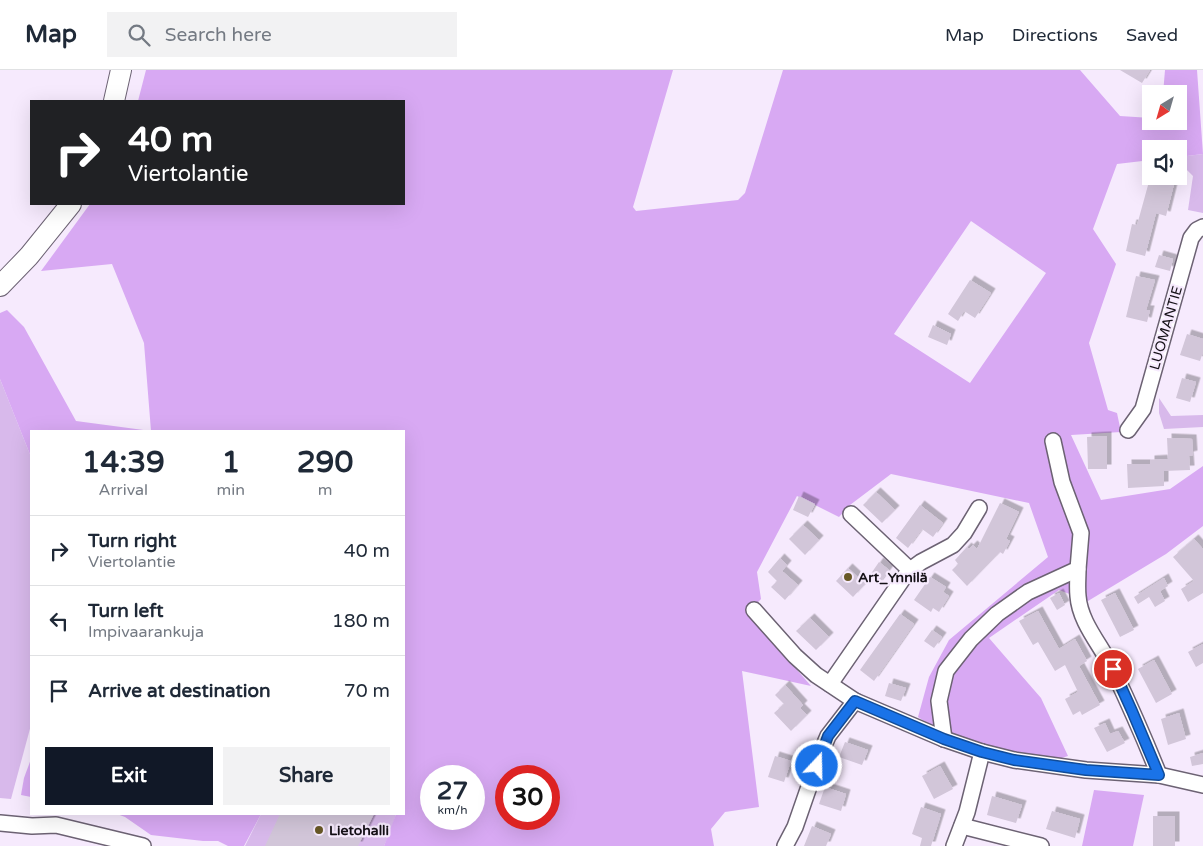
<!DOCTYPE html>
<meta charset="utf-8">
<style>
body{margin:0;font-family:"Varela Round",sans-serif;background:#f2f2f3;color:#1f2937;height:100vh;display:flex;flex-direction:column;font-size:19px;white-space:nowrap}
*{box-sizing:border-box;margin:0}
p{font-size:16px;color:#747a83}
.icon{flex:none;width:28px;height:28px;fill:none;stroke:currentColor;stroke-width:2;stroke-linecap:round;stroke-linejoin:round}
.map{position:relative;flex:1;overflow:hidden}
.drawer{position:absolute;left:30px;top:360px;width:375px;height:385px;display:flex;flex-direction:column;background:#fff;border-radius:0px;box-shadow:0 5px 20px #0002}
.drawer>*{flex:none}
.banner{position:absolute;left:30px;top:30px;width:375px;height:105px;border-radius:0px;box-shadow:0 5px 20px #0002;background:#202124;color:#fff;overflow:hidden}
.needle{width:32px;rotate:217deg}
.buttons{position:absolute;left:1142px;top:15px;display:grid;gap:10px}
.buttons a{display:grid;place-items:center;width:45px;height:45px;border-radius:0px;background:#fff;box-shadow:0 5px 20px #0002;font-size:25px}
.speed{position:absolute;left:420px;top:695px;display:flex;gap:10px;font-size:25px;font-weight:700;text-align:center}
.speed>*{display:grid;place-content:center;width:65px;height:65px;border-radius:50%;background:#fff;box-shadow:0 5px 20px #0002;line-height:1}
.speed small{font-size:12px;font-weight:400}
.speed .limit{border:8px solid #d22;background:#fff;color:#111}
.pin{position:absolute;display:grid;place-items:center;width:42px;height:42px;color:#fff;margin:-21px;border:2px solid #fff;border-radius:50%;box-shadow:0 1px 5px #0007}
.me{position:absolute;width:55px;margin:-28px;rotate:21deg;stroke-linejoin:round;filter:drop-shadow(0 0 4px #0008)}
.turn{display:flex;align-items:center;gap:18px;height:105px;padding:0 15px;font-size:22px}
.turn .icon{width:65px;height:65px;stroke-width:2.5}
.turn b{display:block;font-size:35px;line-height:42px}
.eta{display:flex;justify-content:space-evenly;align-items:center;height:85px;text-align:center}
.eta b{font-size:30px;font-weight:700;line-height:35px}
.button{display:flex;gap:10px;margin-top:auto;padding:10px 15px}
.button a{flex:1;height:58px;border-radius:0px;background:#111827;color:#fff;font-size:20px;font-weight:700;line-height:58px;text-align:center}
.button a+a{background:#f2f2f3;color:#1f2937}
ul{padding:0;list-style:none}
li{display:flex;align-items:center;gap:15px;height:70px;padding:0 15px;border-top:1px solid #e0e1e3}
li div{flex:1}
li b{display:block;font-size:19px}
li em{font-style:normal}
header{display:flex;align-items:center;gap:30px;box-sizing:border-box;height:70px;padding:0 25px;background:#fff;border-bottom:1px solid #e0e1e3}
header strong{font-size:24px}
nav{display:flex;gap:28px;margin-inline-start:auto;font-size:18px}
.search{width:350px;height:45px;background:#f2f2f3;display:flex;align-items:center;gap:12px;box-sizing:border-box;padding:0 18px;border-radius:0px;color:#747a83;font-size:19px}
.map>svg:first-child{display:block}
.green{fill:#d8b9eb}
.forest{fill:#d8a9f3;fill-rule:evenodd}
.building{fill:#d2c6d9;filter:url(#shadow)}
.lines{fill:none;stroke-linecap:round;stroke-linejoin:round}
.street-casing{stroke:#6c6273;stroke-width:18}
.secondary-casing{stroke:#6c6273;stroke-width:22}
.street{stroke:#fff;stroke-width:15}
.secondary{stroke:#fff;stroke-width:20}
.route-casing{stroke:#114b97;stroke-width:12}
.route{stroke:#1a73e8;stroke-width:9}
.poi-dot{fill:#685826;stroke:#f6eafd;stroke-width:2}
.labels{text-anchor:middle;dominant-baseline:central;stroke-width:4.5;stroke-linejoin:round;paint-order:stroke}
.street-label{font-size:14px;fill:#141016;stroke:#f6eafd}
.poi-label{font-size:14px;font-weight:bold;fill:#141016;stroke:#f6eafd;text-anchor:start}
</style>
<header>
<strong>Map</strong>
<div class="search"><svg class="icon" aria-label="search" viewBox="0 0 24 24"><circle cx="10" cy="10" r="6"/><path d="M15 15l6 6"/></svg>Search here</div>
<nav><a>Map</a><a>Directions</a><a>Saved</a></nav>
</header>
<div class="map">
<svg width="1203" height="776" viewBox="0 0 1203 776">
<defs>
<filter id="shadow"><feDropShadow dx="4.5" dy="-4.5" stdDeviation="0" flood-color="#0004"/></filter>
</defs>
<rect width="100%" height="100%" fill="#f6eafd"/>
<g class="green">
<path d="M1203,84V143L1188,140L1193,106L1179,92V87Z"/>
<path d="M0,309L31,387V655L11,729L0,728Z"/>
<path d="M1159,328L1171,346L1203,345V357L1164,359L1159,343Z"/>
<path d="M261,744H396L391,760L384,776H245Z"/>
</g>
<g class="forest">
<path d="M146,0H673L633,137L636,141L738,130L745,123L783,0H1080L1120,46L1151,48V51H1179V24H1163L1165,0H1197L1203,84L1179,87V79H1151V90L1117,94L1093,159L1116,194L1089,273L1108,340L1117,343L1121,362L1071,365L1101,430L1170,419L1203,396V456L1166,484L1088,531L1059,520L989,568L1041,628L1068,686L1055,690L994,678L936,659L918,647L929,607L949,570L1048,487L1029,433L891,404L850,435L839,447L797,426L757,502L761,529L748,543L811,616L742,601L759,737L725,742L711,759L714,776H384L396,744H404V361H31V387L0,309V243L7,240L24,257L76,351L151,361L144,273L112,194L41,201L90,134H404V31H138ZM971,151L1046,203L970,313L894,264ZM431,706H474V749H431ZM506,706H549V749H506Z"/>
<path d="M31,689V727L21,725L24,708Z"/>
<path d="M1094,720L1144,725L1133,776H1082Z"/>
<path d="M117,744H261L244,776H228L218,771H203L151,765L125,747Z"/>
</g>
<g class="building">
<path d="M1120,0H1150L1142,13Z"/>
<path d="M1150,108L1174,114L1166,146L1156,143L1145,186L1126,181L1132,154L1137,155Z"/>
<path d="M1159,185L1173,189L1170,201L1155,197Z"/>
<path d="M1136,206L1155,210L1146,240H1150L1147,252L1126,247Z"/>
<path d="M970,210L991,223L975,248L964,241L958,251L948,244Z"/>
<path d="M933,255L951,264L947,275L928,267Z"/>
<path d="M1187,264L1203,269V282L1200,291L1180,285Z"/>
<path d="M1182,308L1196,312L1190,332L1176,328Z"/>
<path d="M1107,366V399H1088L1087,367Z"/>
<path d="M1167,368L1192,369L1193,385L1189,386L1190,400L1164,401V416L1128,418L1127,394H1150V390L1168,389Z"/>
<path d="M876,422L895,440L882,453L863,435Z"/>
<path d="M799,426L815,434L808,447L793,440Z"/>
<path d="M1000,433L1019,442L1006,469L1010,471L1003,484L1000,482L967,516L952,500L958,494L955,490L967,477L969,479L973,475L977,479Z"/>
<path d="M920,435L943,453L933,467L922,459L908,478L896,468Z"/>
<path d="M803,455L819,470L805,485L789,469Z"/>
<path d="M1194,469L1203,479V523L1188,532L1181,519L1194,511L1173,487Z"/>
<path d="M780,488L787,495L782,501L798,515L785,530L771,517L777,511L768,502Z"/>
<path d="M879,492L889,500L878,515L868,508Z"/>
<path d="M848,498L865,514L853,527L836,511Z"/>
<path d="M930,507L946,517L943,522L949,526L939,542L933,538L931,542L914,530Z"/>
<path d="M1164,508L1168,516L1160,521L1165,531L1155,537L1149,527L1138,534L1134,527Z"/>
<path d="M1059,523L1065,535L1057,540L1050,528Z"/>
<path d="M1115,523L1134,560L1120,567L1101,530Z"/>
<path d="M1038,541L1059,579L1075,569L1087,591L1079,596L1100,635L1082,645L1080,641L1073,645L1065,629L1078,622L1065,595L1055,601L1038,572L1033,575L1019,551Z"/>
<path d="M900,544L914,554L874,611L860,600Z"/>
<path d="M810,548L829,567L816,580L796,561Z"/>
<path d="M932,560L942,567L934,578L924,571Z"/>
<path d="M1203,574V593L1196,597L1188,582Z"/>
<path d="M1154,590L1172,624L1156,633L1138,599Z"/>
<path d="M889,613L906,618L901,631L885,626Z"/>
<path d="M785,615L803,635L800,638L807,645L791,661L774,643L784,634L775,625Z"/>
<path d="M1179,643L1186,669L1168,675L1161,649Z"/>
<path d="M1105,653L1110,664L1118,661L1125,673L1107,682L1094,658Z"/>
<path d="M845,672L868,680L862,695L839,687Z"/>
<path d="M1203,683V694L1192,696L1190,687Z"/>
<path d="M775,686L791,691L784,712L768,707Z"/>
<path d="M940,696L953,719L934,729L922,706Z"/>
<path d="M825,717L846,724L841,741L819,734Z"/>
<path d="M992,726L1022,735L1016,753L987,745Z"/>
<path d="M921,737L941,744L931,776H920L922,768L912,764Z"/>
<path d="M1052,741L1080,749L1075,768L1046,759Z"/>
<path d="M280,744H374L358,776H265Z"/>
<rect x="1153" y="746" width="22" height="30"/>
<path d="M812,756L831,764L826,776H804Z"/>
</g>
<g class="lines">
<defs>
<g id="street">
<path d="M1128,360L1143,339L1191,168L1197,160L1203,157"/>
<path d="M851,444L910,500"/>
<path d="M1078,499C1078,508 1077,517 1078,526C1080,554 1103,577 1114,602C1130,636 1145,670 1159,705"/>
<path d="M754,540L795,586L816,605L855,631L944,669L982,682L1014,690L1086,700L1159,705L1203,715"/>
<path d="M830,614L902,510L910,500L921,492L953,475L964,463L979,438"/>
<path d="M944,669L939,631L946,601L971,569L997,544L1028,522L1078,499L1081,463L1062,412L1053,371"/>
<path d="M0,753L32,756L56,755L143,776"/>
<path d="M962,756L1041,776"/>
<path d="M785,776L795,757L820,685L828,666L855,631"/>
<path d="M954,776L967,742L982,682"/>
</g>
<g id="secondary">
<path d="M114,31L121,0"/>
<path d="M0,216L29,186L71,134"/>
</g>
</defs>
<use href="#street" class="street-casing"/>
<use href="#secondary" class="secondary-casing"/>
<use href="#street" class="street"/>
<use href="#secondary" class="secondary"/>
</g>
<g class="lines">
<defs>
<path id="route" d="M817,696L828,666L855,631L944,669L982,682L1014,690L1086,700L1159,705L1132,641L1113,599"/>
</defs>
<use href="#route" class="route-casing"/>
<use href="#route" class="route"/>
</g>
<g class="poi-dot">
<circle cx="848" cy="507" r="5"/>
<circle cx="319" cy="760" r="5"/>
</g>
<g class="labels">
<g class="street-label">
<text transform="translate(1166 258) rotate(-74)">LUOMANTIE</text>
</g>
<g class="poi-label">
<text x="858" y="507">Art_Ynnilä</text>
<text x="329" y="760">Lietohalli</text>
</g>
</g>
</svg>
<div class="buttons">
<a><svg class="needle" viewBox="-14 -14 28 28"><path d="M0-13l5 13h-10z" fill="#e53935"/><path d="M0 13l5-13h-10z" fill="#747a83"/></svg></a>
<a><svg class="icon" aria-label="sound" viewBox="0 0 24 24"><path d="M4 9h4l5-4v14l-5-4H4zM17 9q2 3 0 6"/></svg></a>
</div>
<div class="speed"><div>27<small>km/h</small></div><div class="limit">30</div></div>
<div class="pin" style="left:1113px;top:599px;background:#d93025"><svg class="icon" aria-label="arrive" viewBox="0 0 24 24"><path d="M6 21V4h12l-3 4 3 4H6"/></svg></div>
<svg class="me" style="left:817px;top:696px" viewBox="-20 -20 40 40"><circle r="17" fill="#1a73e8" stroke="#fff" stroke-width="3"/><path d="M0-11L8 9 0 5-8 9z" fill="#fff"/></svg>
<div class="banner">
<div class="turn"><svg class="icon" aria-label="right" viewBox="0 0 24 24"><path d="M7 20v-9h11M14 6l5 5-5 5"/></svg><div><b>40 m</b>Viertolantie</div></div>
</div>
<section class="drawer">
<div class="eta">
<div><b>14:39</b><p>Arrival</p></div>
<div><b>1</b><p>min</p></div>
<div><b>290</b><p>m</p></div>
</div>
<ul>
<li><svg class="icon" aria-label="right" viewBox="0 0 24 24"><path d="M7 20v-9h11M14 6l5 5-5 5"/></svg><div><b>Turn right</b><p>Viertolantie</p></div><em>40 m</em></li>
<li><svg class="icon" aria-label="left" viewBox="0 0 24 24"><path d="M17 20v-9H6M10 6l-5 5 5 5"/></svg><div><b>Turn left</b><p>Impivaarankuja</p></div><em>180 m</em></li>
<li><svg class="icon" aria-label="arrive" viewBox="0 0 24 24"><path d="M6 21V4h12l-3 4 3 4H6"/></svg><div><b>Arrive at destination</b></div><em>70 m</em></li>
</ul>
<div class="button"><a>Exit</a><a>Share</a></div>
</section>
</div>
